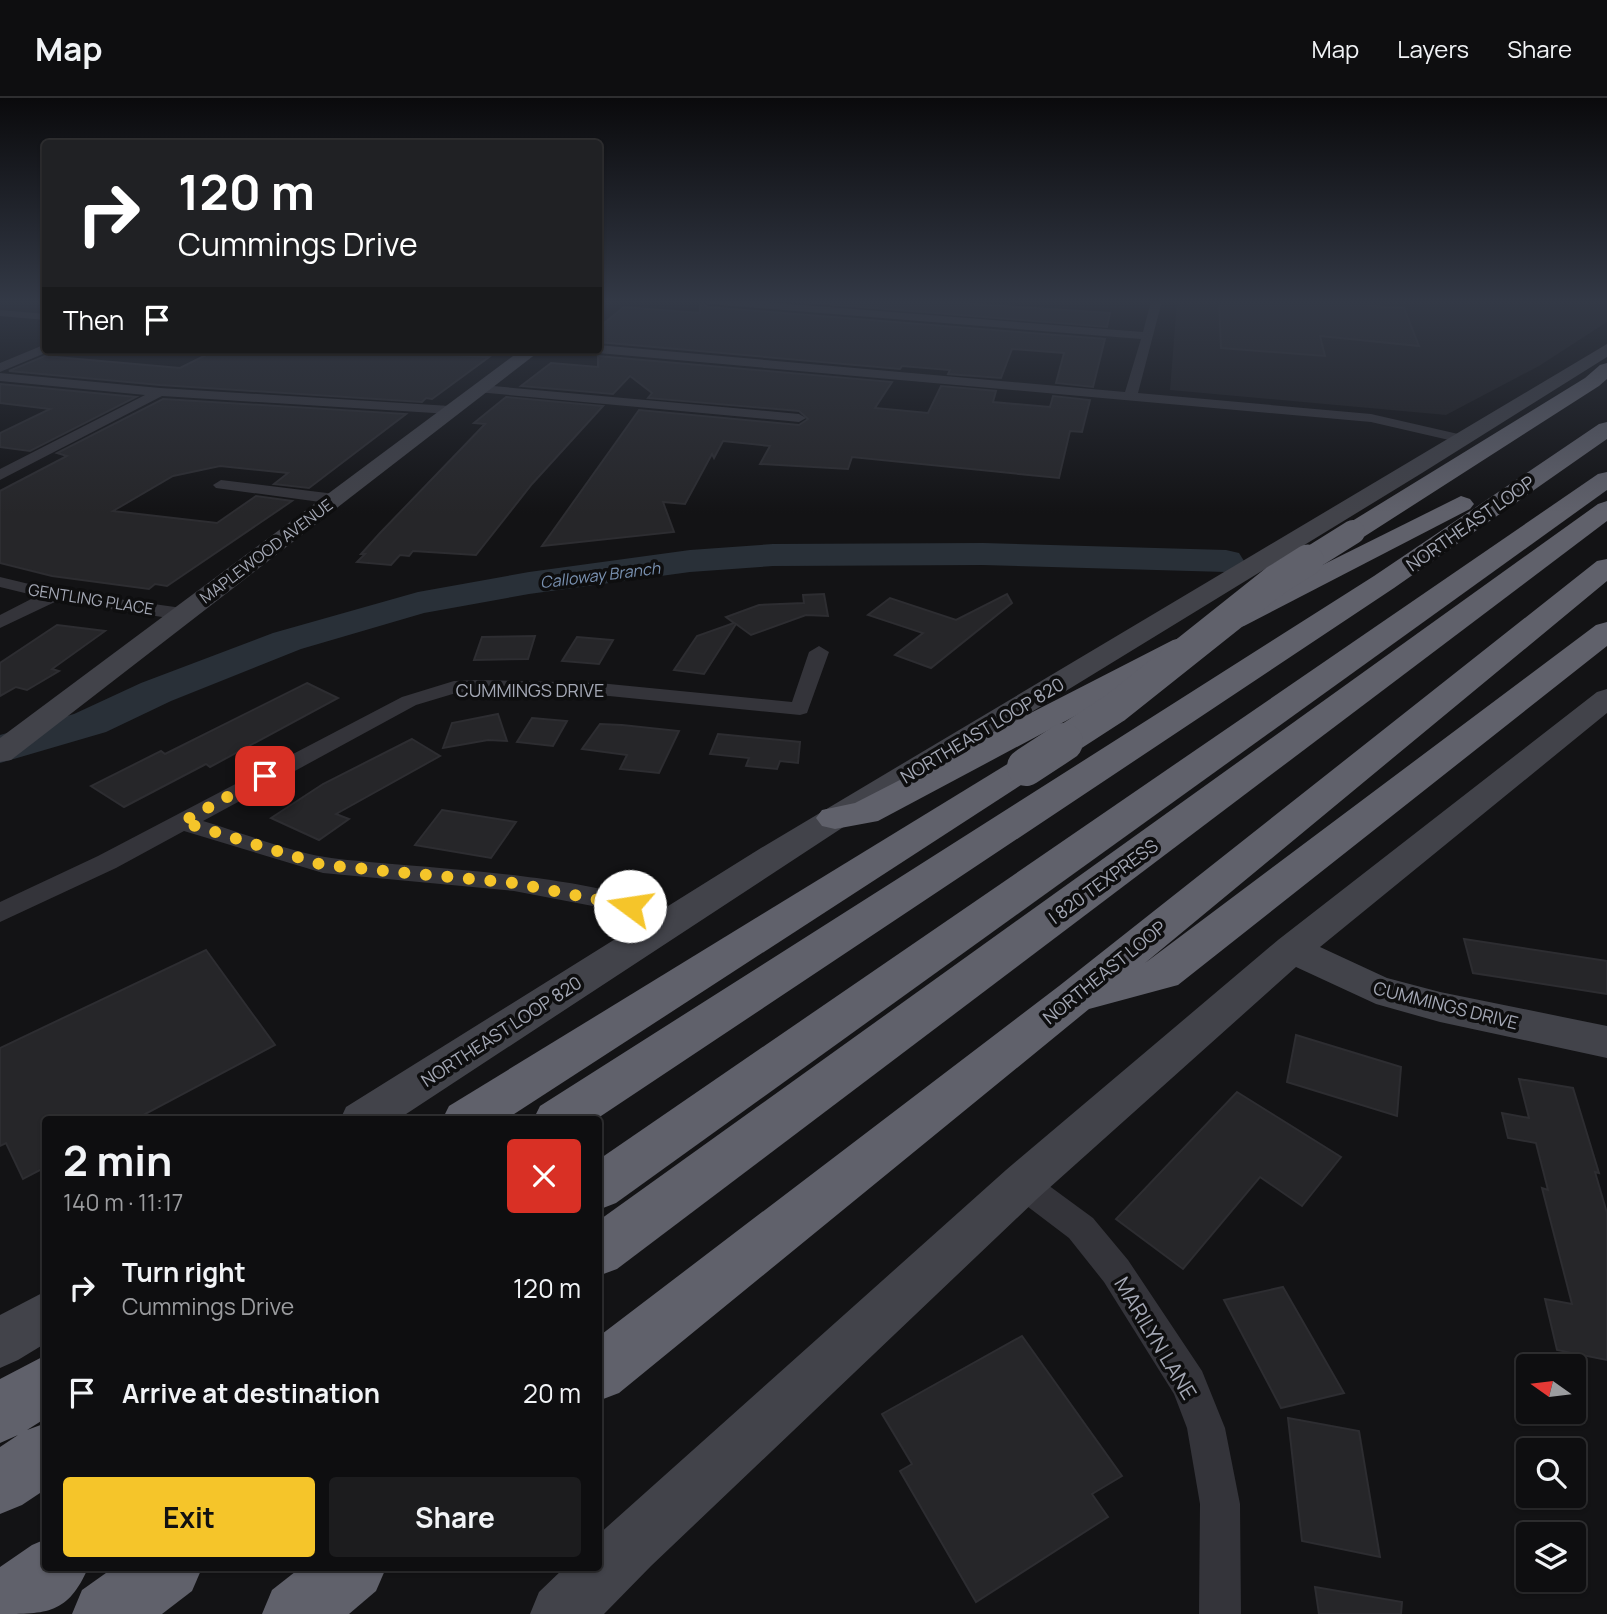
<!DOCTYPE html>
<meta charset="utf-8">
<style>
body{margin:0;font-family:Manrope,sans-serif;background:#1c1c1e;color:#f1f3f6;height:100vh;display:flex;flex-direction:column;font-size:26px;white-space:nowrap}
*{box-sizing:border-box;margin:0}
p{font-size:23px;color:#9b9c9f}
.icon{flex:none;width:38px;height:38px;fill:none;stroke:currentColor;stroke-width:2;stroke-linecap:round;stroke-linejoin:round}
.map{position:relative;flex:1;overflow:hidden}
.drawer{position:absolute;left:42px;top:1018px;width:560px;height:455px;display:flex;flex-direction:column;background:#0e0e10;border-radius:7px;box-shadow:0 2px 5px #0004,0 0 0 2px #2e2e30}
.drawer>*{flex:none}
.banner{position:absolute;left:42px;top:42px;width:560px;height:214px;border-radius:7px;box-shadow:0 2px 5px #0004,0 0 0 2px #2e2e30;background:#202124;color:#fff;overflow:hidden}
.needle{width:46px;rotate:284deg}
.tools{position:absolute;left:1516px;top:1256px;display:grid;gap:14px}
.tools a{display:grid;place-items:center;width:70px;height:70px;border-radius:7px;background:#0e0e10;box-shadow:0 2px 5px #0004,0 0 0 2px #2e2e30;font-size:35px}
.pin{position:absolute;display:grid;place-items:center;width:60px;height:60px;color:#fff;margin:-30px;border-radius:14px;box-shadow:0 4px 10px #0006}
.me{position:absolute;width:77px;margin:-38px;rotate:284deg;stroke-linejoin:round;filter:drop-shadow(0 0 5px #0008)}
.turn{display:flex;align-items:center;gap:24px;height:147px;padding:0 21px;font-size:32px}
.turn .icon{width:91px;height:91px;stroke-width:2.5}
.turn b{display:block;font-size:49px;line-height:60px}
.then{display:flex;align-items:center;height:66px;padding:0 21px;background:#0003;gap:14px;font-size:26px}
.round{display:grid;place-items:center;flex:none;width:74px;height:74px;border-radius:7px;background:#1c1c1e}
.overview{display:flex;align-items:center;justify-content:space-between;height:119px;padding:0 21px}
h1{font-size:42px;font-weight:700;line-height:52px}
.action{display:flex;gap:14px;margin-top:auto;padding:14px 21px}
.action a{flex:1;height:80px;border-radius:7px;background:#f5c52a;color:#111;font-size:28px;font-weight:700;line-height:80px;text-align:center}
.action a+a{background:#1c1c1e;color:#f1f3f6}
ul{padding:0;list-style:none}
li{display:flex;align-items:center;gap:21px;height:105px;padding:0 21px}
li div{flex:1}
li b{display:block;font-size:26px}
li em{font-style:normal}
header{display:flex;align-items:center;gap:42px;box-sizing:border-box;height:98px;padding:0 35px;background:#0e0e10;border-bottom:2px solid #2e2e30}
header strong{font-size:33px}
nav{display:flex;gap:38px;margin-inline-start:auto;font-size:24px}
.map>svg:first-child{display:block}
.built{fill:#1f1f22}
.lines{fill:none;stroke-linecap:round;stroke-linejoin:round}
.river{fill:#293038;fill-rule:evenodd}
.building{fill:#262629;stroke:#2d2d31;stroke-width:2}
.street{fill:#34343a;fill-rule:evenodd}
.secondary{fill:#42434a;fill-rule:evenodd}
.highway{fill:#60616b;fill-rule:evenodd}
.highway-bridge-far2{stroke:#60616b;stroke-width:24}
.highway-bridge-far1{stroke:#60616b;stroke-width:31}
.highway-bridge{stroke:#60616b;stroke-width:38}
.route{stroke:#f5c52a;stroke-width:12;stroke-dasharray:0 21.6}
.labels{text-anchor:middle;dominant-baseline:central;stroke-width:7;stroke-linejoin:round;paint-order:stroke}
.far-street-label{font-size:16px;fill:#a4a8b5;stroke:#0e0e0f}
.far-water-label{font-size:16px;font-style:italic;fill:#7a92b2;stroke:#0e0e0f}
.street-label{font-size:18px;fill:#a4a8b5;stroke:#0e0e0f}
.near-street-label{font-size:21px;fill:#a4a8b5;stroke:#0e0e0f}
</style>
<header>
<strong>Map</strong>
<nav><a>Map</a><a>Layers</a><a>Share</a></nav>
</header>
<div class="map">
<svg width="1607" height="1516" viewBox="0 0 1607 1516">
<rect width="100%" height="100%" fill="#131315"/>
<path class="built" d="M1177,203H1607V224L1539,268L1446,317L1170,292Z"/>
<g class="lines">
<path class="river" d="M983,445L1226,452L1239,455L1244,463L1239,471L1226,474L983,467L773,468L690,474L529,496L424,515L301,551L171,603L106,634L0,665V637L74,616L141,585L273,535L418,494L529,474L690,452L773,446Z"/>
</g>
<g class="building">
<path d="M700,203L708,209L1105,241L1093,289L1056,285L1064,255L1012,251L1001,280L948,276L950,272L902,268L900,271L598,244V230L624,209L700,215Z"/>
<path d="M787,203H927L1110,215L1107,229Z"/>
<path d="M1219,203H1368L1369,208L1404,210L1419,248L1320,238L1325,258L1221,250Z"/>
<path d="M216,252H355L489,259L432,301L426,300L422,304L160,287L9,273L45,258L180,270Z"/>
<path d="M598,258L892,284L875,310L928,315L941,288L996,293L993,304L1050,309L1053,298L1090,302L1082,334L1070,333L1059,380L852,359L848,371L760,366L770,348L723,343L714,360L712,356L685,406L663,404L674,434L542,448L639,312L799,327L808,321L799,313L648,300L652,295L630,278L613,296L521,288L551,265L598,269Z"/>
<path d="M0,286L136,299L30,353L0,349V335L50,311L0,305Z"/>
<path d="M506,299L603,308L532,386L476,457L413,453L409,458L400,457L391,467L357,464L365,456H361L380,435L485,326L474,325Z"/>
<path d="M163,301L406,316L309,390L274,386L288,375L220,368L173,378L113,413L217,425L256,398L292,403L167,488L155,486L149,491L52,478L0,465V393L67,358L57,355Z"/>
<path d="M824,496L828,518L806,517L751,537L736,526L704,576L674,572L697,538L734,525L726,519L759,507L804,505L803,497Z"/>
<path d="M1007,496L1012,505L931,570L895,557L923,535L868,517L890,500L956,522Z"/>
<path d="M57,527L105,533L52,571L59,573L27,592L16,589L0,598V565Z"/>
<path d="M535,538L528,561L474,562L482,539Z"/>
<path d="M577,539L613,542L599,566L562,563Z"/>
<path d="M307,585L338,600L210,669L206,666L124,709L91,688L161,653L165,656Z"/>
<path d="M498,616L507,643L488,642L443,650L452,625Z"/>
<path d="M532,620L567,623L553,648L517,644Z"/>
<path d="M600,626L622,627L679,633L659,675L620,671L627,657L582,651Z"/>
<path d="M718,636L800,644L798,665L780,663L777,671L746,668L749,660L710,656Z"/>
<path d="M412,641L440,658L336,716L349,721L319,742L271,720L323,686Z"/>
<path d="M442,712L516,724L491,760L415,747Z"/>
<path d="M1464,841L1607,863V896L1473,875Z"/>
<path d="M206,852L275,947L134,1022H46V1069L23,1081L6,1045L0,1048V950Z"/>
<path d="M1296,937L1401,969L1397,1018L1287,984Z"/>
<path d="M1519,981L1573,990L1599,1075L1595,1074L1607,1115V1262L1557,1252L1545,1201L1572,1206L1542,1090L1548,1092L1536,1045L1508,1040L1502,1015L1529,1020Z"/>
<path d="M1237,994L1341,1059L1302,1108L1260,1079L1183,1171L1116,1121Z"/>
<path d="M1283,1189L1344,1295L1281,1310L1224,1202Z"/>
<path d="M1022,1238L1122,1378L1092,1396L1108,1419L976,1504L900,1373L912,1366L882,1316Z"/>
<path d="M1288,1320L1359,1333L1380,1459L1302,1443Z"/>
<path d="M1315,1489L1402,1504L1401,1516H1319Z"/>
</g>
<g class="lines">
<g class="street">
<path d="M703,203H752L1143,234L1151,203H1162L1138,295L1371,316L1467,338L1469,341L1462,345L1371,324L598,255L593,252H598V247L1125,294L1141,241L708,206Z"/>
<path d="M0,212L46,216V222L0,218Z"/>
<path d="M46,246V252L50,253L0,274V265Z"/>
<path d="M0,275L160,290L450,308L457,312L450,316L162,298L0,382V371L145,297L0,283Z"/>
<path d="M482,287L799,316L806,320L799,324L477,294L475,291Z"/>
<path d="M221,382L335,396L343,401L335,406L216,390L213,387Z"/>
<path d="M0,479L54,492L182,510L191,516L182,522L57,503L0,530V517L37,498L0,489Z"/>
<path d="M819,548L829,554L807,615L800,617L599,597L456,595L416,607L203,723C243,735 284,752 325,759C389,770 645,774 676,826L672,832L663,835L654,832L622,815L598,809L514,793L323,775L184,733L116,770L0,824V804L98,758L402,599L454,583L480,582L599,585L792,604L809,554Z"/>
<path d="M1022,1072L1033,1076L1093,1120L1128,1162L1202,1273L1225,1330L1240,1406L1241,1516H1199L1200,1406L1187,1330L1174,1296L1104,1184L1069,1140L1011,1096L1006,1086L1011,1076Z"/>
</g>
<g class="secondary">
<path d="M1607,246V259L1422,375L845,728L397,1022H340L346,1009L761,750Z"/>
<path d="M521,252H541L11,662L0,664V640Z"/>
<path d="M1607,591V615L1320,849L1387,880L1440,894L1607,928V960L1440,924L1376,906L1296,869L1038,1100L651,1468L604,1516H530L539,1494L564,1470H598V1437L1006,1072L1278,842L1597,594Z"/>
<path d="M46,1193V1245L18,1262L0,1270V1217Z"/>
</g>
<g class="highway">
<path d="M1607,265V281L1599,288L1362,440L1353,442L1344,440L1340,434L1344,428L1585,280L1600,267Z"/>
<path d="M1607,324V341L1394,490L595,1022H533L540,1008L1374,478L1599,326Z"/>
<path d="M1607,374V392L616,1105L598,1112V1062L1598,376Z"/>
<path d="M1461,398L1470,401L1474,406L1470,411L1244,528L1234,531L1224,528L1219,522L1224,516Z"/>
<path d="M1607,403V423L617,1171L598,1178V1123L1598,406Z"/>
<path d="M1607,461V483L1145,865L1596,527L1607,524V548L1178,887L1089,911L619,1295L598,1303V1239L1059,888L1597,463Z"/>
<path d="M1184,539L1195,542L1199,548L1195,554L878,723L835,731L822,728L816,720L822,712L855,705L1173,542Z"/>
<path d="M1026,658L1038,662L1044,669L1038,676L505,1022H442L449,1008L1014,662Z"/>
<path d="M46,1257V1320L27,1332L46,1325V1391L22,1407L0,1416V1349L18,1337L0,1345V1281Z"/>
<path d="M46,1441V1470H88C68,1516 47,1516 0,1516V1469L32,1447Z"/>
<path d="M113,1470H202L192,1493L162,1516H72L82,1492Z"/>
<path d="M300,1470H386L376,1493L349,1516H262L272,1492Z"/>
</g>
<path class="highway-bridge-far2" d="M1305,464L1353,434"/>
<path class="highway-bridge-far1" d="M1061,645L1115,610L1276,482L1308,462"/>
<path class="highway-bridge" d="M1026,669L1064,644"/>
</g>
<linearGradient id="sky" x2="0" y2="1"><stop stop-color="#0a0a0c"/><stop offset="0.49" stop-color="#333946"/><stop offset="1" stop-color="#333946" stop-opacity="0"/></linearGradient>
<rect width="1607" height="415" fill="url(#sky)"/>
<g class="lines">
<path class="route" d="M265,678L182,724L323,767L514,785L630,808"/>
</g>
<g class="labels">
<g class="far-street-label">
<text transform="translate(266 453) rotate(-37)">MAPLEWOOD AVENUE</text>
<text transform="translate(91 501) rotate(9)">GENTLING PLACE</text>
</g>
<g class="far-water-label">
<text transform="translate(600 477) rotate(-7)">Calloway Branch</text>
</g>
<g class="street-label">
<text transform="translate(1470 425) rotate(-35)">NORTHEAST LOOP</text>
<text x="530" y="592">CUMMINGS DRIVE</text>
<text transform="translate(982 632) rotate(-31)">NORTHEAST LOOP 820</text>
<text transform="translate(1103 783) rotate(-36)">I 820 TEXPRESS</text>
<text transform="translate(1104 874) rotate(-39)">NORTHEAST LOOP</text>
<text transform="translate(1446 907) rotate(14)">CUMMINGS DRIVE</text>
<text transform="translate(501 933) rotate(-33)">NORTHEAST LOOP 820</text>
</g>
<g class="near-street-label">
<text transform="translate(1156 1240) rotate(59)">MARILYN LANE</text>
</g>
</g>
</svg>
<div class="tools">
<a><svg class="needle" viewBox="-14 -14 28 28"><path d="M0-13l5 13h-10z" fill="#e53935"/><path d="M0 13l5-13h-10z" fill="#9b9c9f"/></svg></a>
<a><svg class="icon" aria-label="search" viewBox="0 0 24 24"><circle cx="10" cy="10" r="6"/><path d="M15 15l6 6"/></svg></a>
<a><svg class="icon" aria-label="layers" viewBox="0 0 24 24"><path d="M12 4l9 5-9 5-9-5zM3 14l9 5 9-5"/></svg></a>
</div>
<div class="pin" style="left:265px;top:678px;background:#d93025"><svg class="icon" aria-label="arrive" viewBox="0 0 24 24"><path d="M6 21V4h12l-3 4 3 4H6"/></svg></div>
<svg class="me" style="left:630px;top:808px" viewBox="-20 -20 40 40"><circle r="19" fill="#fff"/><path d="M0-13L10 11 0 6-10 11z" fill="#f5c52a"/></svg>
<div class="banner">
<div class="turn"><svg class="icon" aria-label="right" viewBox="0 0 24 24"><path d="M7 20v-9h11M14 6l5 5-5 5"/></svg><div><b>120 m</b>Cummings Drive</div></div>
<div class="then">Then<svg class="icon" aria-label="arrive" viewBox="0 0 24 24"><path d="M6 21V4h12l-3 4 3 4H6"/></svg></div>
</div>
<section class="drawer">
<div class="overview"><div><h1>2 min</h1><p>140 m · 11:17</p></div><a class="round" style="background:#d93025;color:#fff"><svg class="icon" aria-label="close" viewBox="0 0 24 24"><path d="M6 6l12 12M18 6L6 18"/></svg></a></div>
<ul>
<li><svg class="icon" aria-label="right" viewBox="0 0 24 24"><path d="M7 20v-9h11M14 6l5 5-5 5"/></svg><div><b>Turn right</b><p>Cummings Drive</p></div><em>120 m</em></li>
<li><svg class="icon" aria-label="arrive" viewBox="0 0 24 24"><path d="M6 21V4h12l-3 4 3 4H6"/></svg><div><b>Arrive at destination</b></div><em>20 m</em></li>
</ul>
<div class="action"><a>Exit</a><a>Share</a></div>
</section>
</div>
